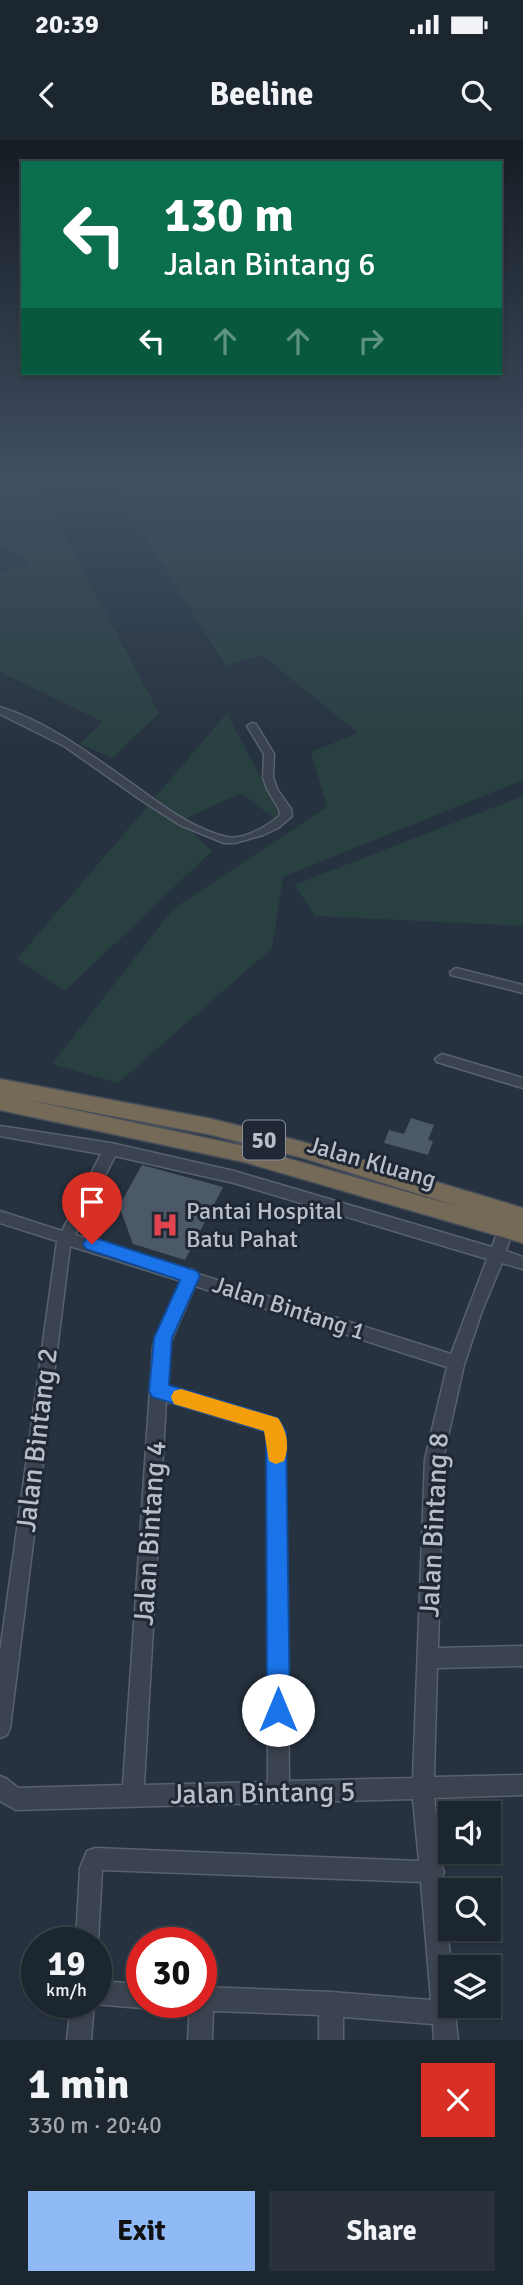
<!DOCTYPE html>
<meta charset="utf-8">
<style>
body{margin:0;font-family:Signika,sans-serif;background:#29323b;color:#f1f3f6;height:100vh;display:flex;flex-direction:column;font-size:26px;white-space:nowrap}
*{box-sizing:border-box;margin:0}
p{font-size:23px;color:#a0a5aa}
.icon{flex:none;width:38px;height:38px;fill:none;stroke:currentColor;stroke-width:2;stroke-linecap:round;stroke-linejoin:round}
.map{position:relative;height:1900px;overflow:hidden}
.sheet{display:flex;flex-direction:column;background:#1c262f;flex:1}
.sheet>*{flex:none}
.hud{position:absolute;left:21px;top:21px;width:481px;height:214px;border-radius:0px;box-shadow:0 2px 5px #0004,0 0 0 2px #3a434b;background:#0b6e4f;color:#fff;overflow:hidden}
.controls{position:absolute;left:438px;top:1661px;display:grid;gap:14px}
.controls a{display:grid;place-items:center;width:63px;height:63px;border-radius:0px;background:#1c262f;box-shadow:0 2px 5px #0004,0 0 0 2px #3a434b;font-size:35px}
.speed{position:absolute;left:21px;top:1787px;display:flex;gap:14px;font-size:35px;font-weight:700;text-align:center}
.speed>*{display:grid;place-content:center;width:91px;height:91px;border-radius:50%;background:#1c262f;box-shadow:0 2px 5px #0004,0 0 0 2px #3a434b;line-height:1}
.speed small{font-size:18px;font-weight:400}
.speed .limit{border:10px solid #d22;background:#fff;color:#111}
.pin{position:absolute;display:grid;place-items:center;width:60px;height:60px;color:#fff;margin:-72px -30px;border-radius:50% 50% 50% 0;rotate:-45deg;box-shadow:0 0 7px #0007}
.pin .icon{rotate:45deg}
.me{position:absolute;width:77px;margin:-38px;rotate:0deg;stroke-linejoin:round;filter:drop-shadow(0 0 5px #0008)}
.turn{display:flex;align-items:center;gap:24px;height:147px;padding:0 28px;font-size:32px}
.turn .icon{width:91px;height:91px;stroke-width:2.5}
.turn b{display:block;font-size:49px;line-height:60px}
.lanes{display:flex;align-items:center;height:66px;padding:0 28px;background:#0003;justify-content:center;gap:35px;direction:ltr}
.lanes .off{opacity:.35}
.round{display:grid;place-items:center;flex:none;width:74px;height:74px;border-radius:0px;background:#29323b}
.overview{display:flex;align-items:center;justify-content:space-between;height:119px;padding:0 28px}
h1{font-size:42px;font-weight:800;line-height:52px}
.button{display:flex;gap:14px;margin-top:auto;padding:14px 28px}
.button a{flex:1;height:80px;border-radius:0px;background:#90baf5;color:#111;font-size:28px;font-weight:800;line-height:80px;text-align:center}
.button a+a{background:#29323b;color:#f1f3f6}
.status{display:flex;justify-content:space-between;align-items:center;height:49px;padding:0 35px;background:#1c262f;direction:ltr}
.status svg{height:19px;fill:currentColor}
header{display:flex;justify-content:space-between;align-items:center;height:91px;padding:0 28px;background:#1c262f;font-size:32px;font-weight:800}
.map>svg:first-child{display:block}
.green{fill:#294041}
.building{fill:#4c5968}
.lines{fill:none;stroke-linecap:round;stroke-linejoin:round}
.minor-casing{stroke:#58616d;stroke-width:3}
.highway-casing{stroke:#454e5a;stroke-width:3}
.minor{fill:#3a434f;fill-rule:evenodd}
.highway{fill:#756957;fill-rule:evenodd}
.route{fill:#1a73e8;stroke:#114b97;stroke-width:2}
.slow{fill:#f59e0b}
.labels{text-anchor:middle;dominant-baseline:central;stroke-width:6;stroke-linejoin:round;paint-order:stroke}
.shield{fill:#1f2834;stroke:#89929d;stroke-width:2}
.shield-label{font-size:23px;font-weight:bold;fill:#b7bfca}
.street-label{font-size:24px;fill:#b7bfca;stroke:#1f2834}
.poi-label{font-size:24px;fill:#b7bfca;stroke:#1f2834;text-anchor:start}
.near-street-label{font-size:28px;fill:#b7bfca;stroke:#1f2834}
</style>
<div class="status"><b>20:39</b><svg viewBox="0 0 49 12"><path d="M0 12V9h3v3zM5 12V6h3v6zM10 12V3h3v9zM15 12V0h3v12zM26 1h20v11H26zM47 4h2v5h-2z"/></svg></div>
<header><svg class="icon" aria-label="back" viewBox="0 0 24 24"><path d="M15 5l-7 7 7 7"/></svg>Beeline<svg class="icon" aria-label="search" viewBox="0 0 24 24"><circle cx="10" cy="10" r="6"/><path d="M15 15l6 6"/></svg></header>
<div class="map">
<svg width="523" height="1900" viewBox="0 0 523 1900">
<rect width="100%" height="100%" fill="#26323f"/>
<g class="green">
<path d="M0,342H36L159,573L112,618L79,604L103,582L0,532V433L29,423L0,403Z"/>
<path d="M111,342H523V640L283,737L272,808L118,943L52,924L173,769L327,667L311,612L358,593L262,515L226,526Z"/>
<path d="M227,573L279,673L274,678L241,653L180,681L212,711L65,851L17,819Z"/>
<path d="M523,656V786L316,776L294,745Z"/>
</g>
<g class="building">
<path d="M411,978L434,985L428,1000L433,1001L428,1015L384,1003L389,990L404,994Z"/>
<path d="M142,1025L223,1047L185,1120L133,1104L119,1066Z"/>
</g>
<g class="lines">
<defs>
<g id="minor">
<path d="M0,567C51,583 95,618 138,648C164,667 195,690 227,697C244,700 268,686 280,675L279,669L267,649L263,637L264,614L247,586L252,583L256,584L274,614L273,637L277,649L291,669L292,676L278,688L263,695L235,703H224L180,685L141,660L64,606L0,574Z"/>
<path d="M456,828L523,845V853L451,835L450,832Z"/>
<path d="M442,914L523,938V948L437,922L435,919Z"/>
<path d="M0,986L111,1003L234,1031L492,1107L500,1085L505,1083L510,1085L513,1089L506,1111L523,1117V1129L502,1123L482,1171L464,1225L443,1319L438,1508L523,1506V1526L437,1528L434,1637L523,1635V1655L434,1658L441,1724L444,1732L442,1737L451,1827L450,1866H454L458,1900H434L433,1884L343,1877V1900H319V1875L213,1871L212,1900H188L190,1862H201V1847L331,1852L431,1860L421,1742L102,1730L98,1802L96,1807V1802H76L80,1728L87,1711L95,1708L419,1721L413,1659L16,1670L0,1661V1636L7,1639L18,1648L123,1645L153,1206L181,1141L70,1106L10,1588L7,1595L0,1598V1512L57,1101L0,1083V1071L62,1091L101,1014L0,996ZM115,1016L234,1043L487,1119L451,1214L198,1134L191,1129L188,1130L75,1095ZM195,1146L447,1227L425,1319L413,1638L289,1641L285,1292L277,1279L167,1246L169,1206ZM166,1261L265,1291L267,1294L268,1642L144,1645Z"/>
<path d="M96,1841L142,1844V1862H151L142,1868L94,1864L91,1900H67L71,1862H96Z"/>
</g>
<path id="highway" d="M0,939L212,979L303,1002L523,1068V1103L244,1022L0,970ZM23,959L212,995L303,1018L463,1068L244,1006Z"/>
</defs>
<use href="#minor" class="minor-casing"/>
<use href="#highway" class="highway-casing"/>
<use href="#minor" class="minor"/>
<use href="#highway" class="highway"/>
</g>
<linearGradient id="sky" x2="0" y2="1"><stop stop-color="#151c23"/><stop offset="0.56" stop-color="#414f63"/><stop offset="1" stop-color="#414f63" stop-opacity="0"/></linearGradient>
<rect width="523" height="608" fill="url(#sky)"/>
<path class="route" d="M92,1097L197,1131L200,1136L172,1198L169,1245L278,1278L286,1292L290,1570L286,1578L278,1581L270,1578L267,1570L266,1294L264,1291L152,1257L149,1251L154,1198L180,1140L86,1109L83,1104L86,1099Z"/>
<path class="slow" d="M181,1249L278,1278C287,1291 290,1306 284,1321L276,1324L269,1321L264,1291L174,1264L171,1257L174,1251Z"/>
<defs>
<symbol id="hospital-bare" viewBox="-9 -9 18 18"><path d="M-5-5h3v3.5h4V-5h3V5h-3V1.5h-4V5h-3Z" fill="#e0444e" stroke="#1f2834" stroke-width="2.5" paint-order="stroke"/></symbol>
</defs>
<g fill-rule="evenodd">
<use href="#hospital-bare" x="146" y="1066" width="38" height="38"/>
</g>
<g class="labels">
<rect class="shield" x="243" y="980.5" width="42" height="39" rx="5"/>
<g class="shield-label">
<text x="264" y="1000">50</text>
</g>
<g class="street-label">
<text transform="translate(372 1022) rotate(16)">Jalan Kluang</text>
<text transform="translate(289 1168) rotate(18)">Jalan Bintang 1</text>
</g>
<g class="poi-label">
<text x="186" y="1071">Pantai Hospital<tspan x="186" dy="28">Batu Pahat</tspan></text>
</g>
<g class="near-street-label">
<text transform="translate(37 1300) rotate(-83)">Jalan Bintang 2</text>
<text transform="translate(434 1385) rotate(-87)">Jalan Bintang 8</text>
<text transform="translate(150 1393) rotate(-86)">Jalan Bintang 4</text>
<text transform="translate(263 1653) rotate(-1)">Jalan Bintang 5</text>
</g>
</g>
</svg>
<div class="controls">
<a><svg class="icon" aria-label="sound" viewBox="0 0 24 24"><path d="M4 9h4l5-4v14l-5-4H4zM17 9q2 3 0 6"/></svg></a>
<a><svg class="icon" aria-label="search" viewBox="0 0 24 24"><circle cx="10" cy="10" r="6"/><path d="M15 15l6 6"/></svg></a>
<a><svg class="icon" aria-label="layers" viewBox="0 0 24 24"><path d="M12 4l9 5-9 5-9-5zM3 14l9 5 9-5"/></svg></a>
</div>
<div class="speed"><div>19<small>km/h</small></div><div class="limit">30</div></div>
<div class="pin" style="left:92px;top:1104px;background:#d93025"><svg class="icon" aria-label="arrive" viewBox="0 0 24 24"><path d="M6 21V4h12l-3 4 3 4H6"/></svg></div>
<svg class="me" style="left:278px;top:1570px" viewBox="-20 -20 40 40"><circle r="19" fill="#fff"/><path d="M0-13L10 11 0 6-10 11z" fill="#1a73e8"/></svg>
<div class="hud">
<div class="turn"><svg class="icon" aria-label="left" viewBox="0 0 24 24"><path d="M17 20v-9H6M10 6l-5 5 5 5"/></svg><div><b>130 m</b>Jalan Bintang 6</div></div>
<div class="lanes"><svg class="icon" aria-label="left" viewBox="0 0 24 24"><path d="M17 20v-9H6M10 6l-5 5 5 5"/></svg><svg class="icon off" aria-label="ahead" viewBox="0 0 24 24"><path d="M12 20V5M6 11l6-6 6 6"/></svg><svg class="icon off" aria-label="ahead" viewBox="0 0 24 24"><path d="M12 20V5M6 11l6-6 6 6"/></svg><svg class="icon off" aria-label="right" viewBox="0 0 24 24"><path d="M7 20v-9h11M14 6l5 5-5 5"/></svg></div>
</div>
</div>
<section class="sheet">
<div class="overview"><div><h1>1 min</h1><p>330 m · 20:40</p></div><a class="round" style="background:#d93025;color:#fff"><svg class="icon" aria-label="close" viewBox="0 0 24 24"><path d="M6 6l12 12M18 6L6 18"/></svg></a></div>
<div class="button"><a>Exit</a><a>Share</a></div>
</section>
